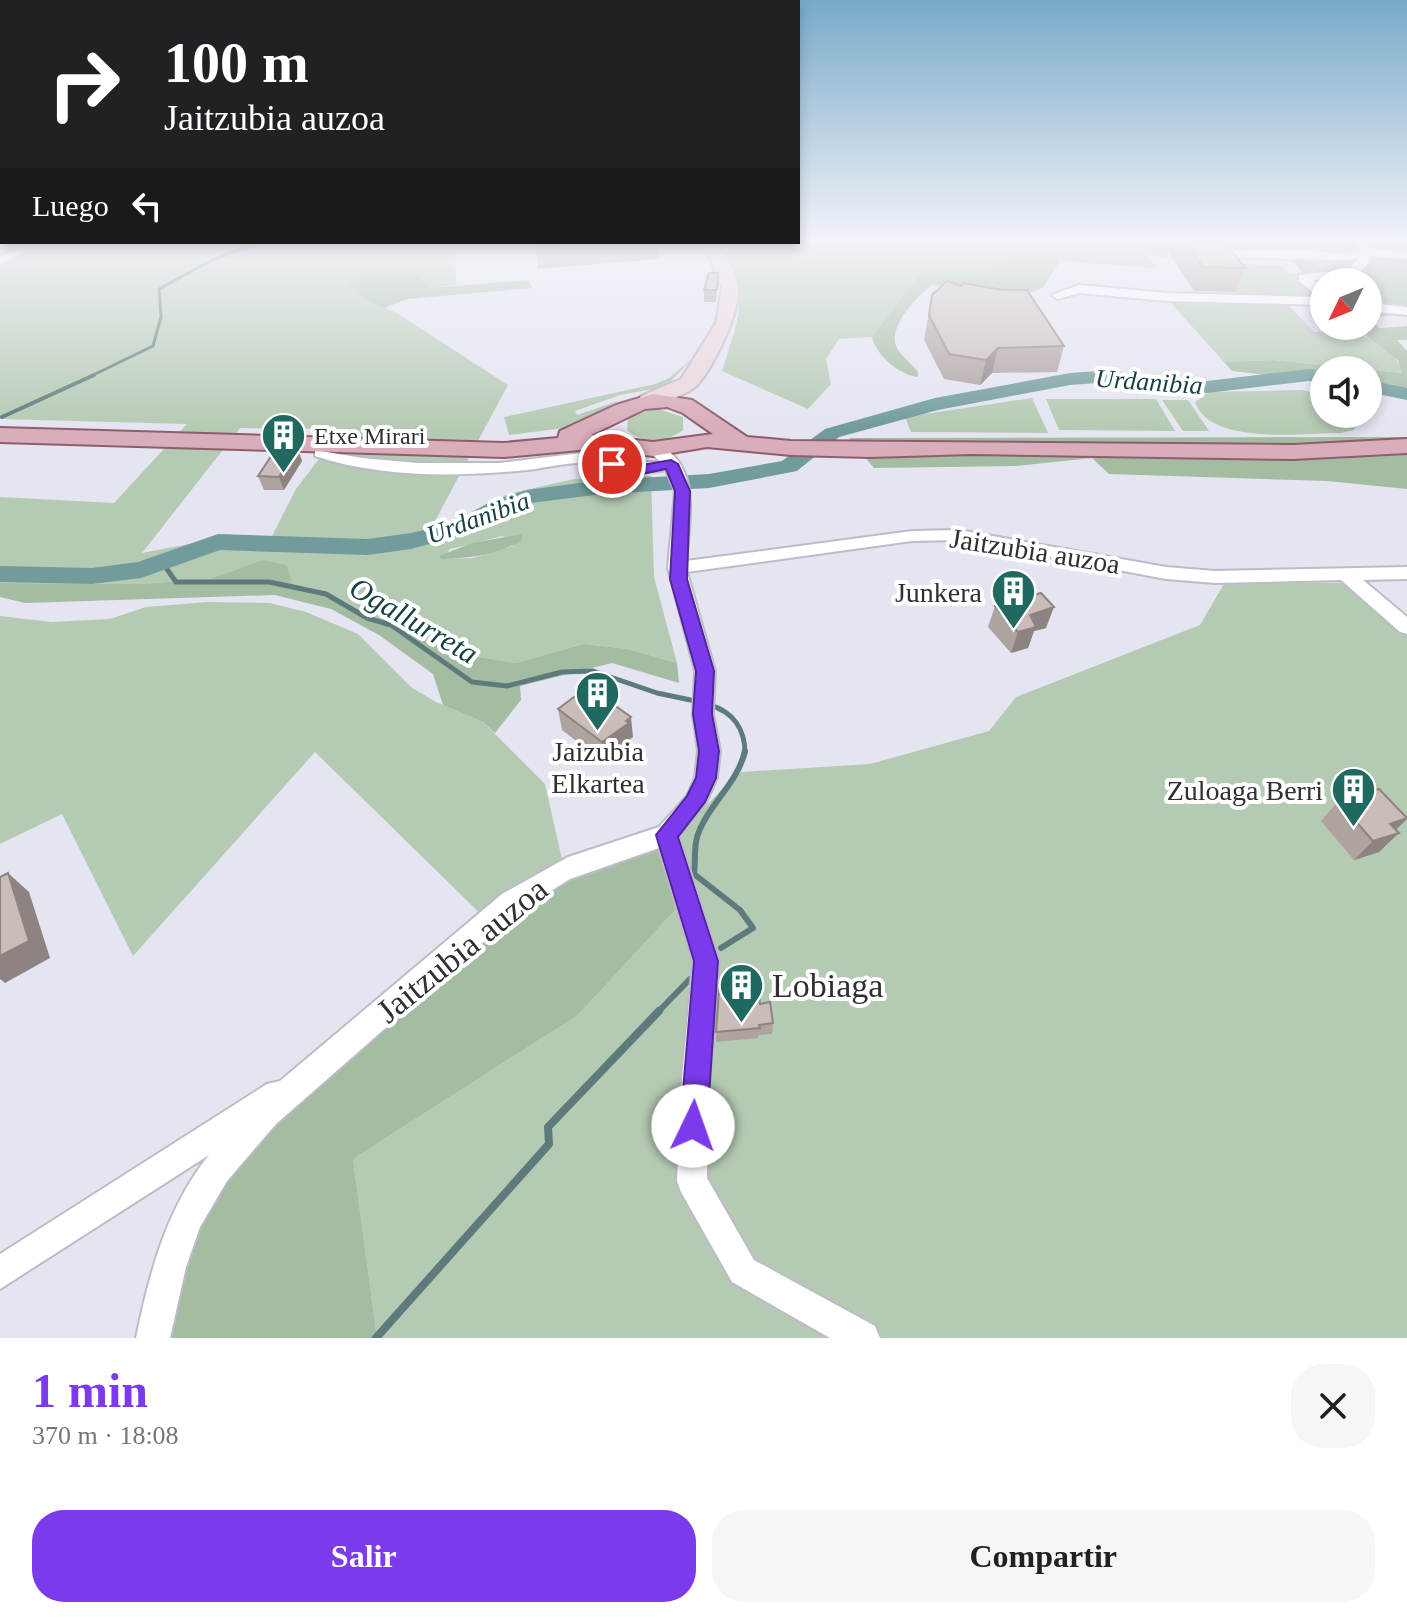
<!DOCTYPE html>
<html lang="es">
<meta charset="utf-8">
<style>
body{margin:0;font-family:"Times New Roman",serif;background:#f6f6f6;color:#202124;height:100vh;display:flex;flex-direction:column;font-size:30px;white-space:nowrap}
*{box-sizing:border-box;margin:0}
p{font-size:26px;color:#757577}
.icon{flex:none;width:44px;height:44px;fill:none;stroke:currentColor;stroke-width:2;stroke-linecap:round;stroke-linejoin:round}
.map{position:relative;height:1338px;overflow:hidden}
.details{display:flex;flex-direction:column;background:#fff;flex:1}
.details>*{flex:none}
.guide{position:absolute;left:0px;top:0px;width:800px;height:244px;box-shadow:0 4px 12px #0003;background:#202124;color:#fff;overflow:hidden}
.needle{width:52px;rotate:227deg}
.buttons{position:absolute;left:1310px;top:268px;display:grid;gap:16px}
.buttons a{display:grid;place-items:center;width:72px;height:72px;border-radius:50%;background:#fff;box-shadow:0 4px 12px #0003;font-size:40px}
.pin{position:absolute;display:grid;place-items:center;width:68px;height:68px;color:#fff;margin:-34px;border:4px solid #fff;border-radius:50%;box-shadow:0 2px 8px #0007}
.me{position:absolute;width:88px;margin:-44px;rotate:3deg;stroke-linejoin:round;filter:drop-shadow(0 0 6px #0008)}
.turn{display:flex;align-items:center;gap:28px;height:168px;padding:0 32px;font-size:36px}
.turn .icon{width:104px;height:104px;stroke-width:2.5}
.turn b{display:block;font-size:56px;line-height:68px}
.then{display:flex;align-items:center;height:76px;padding:0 32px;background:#0003;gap:16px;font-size:30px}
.round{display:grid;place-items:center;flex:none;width:84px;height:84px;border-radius:32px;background:#f6f6f6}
.headline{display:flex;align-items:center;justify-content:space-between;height:136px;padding:0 32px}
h1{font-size:48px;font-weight:700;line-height:60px;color:#7c3aed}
.cta{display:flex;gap:16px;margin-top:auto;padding:16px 32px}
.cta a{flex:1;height:92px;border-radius:32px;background:#7c3aed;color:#fff;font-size:32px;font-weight:700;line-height:92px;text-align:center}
.cta a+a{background:#f6f6f6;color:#202124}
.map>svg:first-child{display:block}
.green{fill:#b5cab3;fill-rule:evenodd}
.forest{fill:#a4bca2}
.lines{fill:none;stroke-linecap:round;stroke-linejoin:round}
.stream-far4{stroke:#5d7b7c;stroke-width:3}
.stream-far3{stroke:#5d7b7c;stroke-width:4}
.stream-far2{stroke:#5d7b7c;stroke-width:5}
.stream-far1{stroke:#5d7b7c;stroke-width:6}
.stream{stroke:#5d7b7c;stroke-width:8}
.river{fill:#719c9b;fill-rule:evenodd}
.street-casing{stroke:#bbbcc8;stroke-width:4}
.secondary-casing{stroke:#bbbcc8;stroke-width:4}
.primary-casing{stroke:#8d5e6d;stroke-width:4}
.street{fill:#fff;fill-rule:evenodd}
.secondary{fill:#ecd6dc;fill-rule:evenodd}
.primary{fill:#d9adb9;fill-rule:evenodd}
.wall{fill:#aea39f}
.shaded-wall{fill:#8d8482}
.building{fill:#cabdb9;stroke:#8d8482;stroke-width:2}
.route{fill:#7c3aed;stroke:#51269a;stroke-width:2}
.labels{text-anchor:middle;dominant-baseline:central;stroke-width:8;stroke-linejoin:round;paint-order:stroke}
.far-poi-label{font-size:24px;fill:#2f2f34;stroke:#fff;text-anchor:start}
.far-water-label{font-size:26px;font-style:italic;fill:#174040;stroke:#fff}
.street-label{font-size:28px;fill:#2f2f34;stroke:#fff}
.poi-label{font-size:28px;fill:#2f2f34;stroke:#fff;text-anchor:end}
.water-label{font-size:30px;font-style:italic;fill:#174040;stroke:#fff}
.near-street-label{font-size:34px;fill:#2f2f34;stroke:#fff}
.near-poi-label{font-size:34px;fill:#2f2f34;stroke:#fff;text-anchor:start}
</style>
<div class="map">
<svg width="1407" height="1338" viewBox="0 0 1407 1338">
<rect width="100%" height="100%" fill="#e4e5f1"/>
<g class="green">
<path d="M0,242H402L411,245L455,242L456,285L431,288L413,271L364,299L395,312L508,385L429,532L508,494L574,479L651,476L654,577L677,663L628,649L584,644L516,663L447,652L422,630L392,626L351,605L291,584L262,560L209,579L140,584L0,583V497L114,503L187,424L0,419ZM240,428L342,429L296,489L271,538L215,539L142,553ZM503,536L513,546L473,558L443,559L450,549Z"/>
<path d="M735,242H1161L1151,245L1146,253L1156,268L1060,261L1029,252L1001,261L988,272L920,274L872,337L839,339L826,359L831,384L808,409L722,371C737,322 749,303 727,254Z"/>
<path d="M1211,242H1337L1352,260L1372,273L1404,315L1368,317V282H1357L1369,275L1323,270L1312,264Z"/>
<path d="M1213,262L1280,266L1290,274L1303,275L1311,285L1324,283V301L1238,296Z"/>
<path d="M1170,302L1286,303L1314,332C1350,333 1389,332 1403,373L1273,360L1224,362Z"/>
<path d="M692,359L665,387L620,395L575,411L577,415L618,401L572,427L509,435L504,417L655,384L669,378Z"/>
<path d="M1301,390L1324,394V414H1356L1359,421L1354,430L1341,433C1304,433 1210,446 1195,402L1209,392Z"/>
<path d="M1032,398L1048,433L911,432L905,417Z"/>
<path d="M1046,399H1156L1175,431L1059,430Z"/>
<path d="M1162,400H1188L1209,431H1183Z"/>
<path d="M655,408L683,417V430C667,443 643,444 627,430L628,418Z"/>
<path d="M1225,582L1355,583L1407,631V1338H377L353,1159L578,1015L689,895L670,840L741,772L870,764L989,731L1016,697L1200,625Z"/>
<path d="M207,602L270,603L306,612L358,634L411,687L436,702L483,722L545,784L565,873L494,927L315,752L133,956L62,814L0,844V616L52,622L110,619L146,607Z"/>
</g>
<g class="forest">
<path d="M1161,242L1269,247L1275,255L1306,258L1323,270L1371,274L1337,242H1407V316L1374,296L1379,286L1371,275L1357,282L1311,285L1295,263L1282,259L1171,250L1164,258L1146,253L1151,245Z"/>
<path d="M1029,252L1060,261L1043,287L1034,292L932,285C918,295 886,328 897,348C901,356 912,364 918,372V377C900,375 876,356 872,337L920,274L988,272L1001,261Z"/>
<path d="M391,267L413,271L431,288L528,280L532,288L407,299L384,308L364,299L349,283Z"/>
<path d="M1368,320L1380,328L1407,326V340H1397L1407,351V399L1368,388V370H1324V382L1232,371L1224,362L1273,360L1402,373L1398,360L1354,326H1368Z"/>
<path d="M1407,437V489L1327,481L1109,474L1092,458L1015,466L874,468L849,438Z"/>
<path d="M522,534V540C498,555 470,558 442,559L439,556L472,543Z"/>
<path d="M262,560L287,565L292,584L351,605L392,626L422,630L447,652L516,663L584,644L628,649L677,663L679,683L612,663L520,686L521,700L495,733L483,722L443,705L433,674L379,635L331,609L275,595L25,603L0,597V583L140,584L209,579Z"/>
<path d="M670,840L689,895L578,1015L353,1159L377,1338H160L200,1209L259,1135L494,927L565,873Z"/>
</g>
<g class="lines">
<path class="stream-far4" d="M89,377L153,346L161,317L159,289L210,261L259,242"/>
<path class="stream-far3" d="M2,417L94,375"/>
<g class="stream-far2">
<path d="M162,562L176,582H269L326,594L367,618L391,625L472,682L507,686L562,672L593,671L657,693L700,702"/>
<path d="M710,705C733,712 745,729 745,753"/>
</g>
<g class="stream-far1">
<path d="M721,948L753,928L740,910L694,874C696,859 693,843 700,829C712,801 738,782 745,751"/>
<path d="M657,1013L690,979"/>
</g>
<path class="stream" d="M376,1338L549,1144L548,1127L659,1011"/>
<g class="river">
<path d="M1309,369L1324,371V383L1309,381L1199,394L1158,393L1111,382L1070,385L938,410L839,437L797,471L709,488L602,494L531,503L508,511L467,534L411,549L368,555L220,550L141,578L92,584L0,582V566L92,568L138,562L218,534L368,539L411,533L451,524L492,501L527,490L602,480L709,474L782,461L825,429L935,398L1070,373L1111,370L1158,381L1199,382Z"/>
<path d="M1368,380L1407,388V400L1368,392Z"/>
</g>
<defs>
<g id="street">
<path d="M30,242H44L0,264V257Z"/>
<path d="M1360,242L1374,249L1407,253V259L1370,256C1364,281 1334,278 1313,280L1324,289V305L1167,301L1079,293L1058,299L1052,295L1079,285L1167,293L1319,297L1299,281V275L1348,270L1358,258L1344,260L1217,257L1211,254L1217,251L1308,250L1344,254L1362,250L1356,245Z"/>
<path d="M1368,303L1407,307V315L1368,311Z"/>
<path d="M653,444C703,459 689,522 686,561L912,531L959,530L1166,567L1215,571L1407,567V579L1363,580L1407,617V634L1400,632L1341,580L1215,583L1166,579L959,540L912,541L687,572L715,671L713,714L720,751L717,778L706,802L679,837L719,961L708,1099L707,1178L754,1260L875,1326L880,1338H830L732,1282L681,1192L677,1181L680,1099L693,961L659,848L570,879L520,910L276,1124L227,1181L200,1227L186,1267L170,1338H136C149,1274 167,1207 209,1155L0,1289V1254L267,1084L280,1081L502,894L568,857L659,827L687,796L695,778L698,751L693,714L695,671L668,568L675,491L666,470C637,476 610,462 581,463C563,463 545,468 527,470C458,477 381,478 315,456V450L362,458L417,463H500L581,453L636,462H661L645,449Z"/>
</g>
<path id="secondary" d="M699,242H715C725,254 735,271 738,287C742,308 711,375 694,388C682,396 655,408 641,404L638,400L641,396L681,379L716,323L722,288L709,256Z"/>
<path id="primary" d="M653,394L692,400L747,437L791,441L1293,445L1407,439V453L1293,459L972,454L870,457L791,455L707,447L653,456L590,449L504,457L0,442V428L504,443L558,438L560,431L616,405ZM667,407L683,413L713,434L653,442L591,435L645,409Z"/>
</defs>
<use href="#street" class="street-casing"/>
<use href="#secondary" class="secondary-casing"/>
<use href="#primary" class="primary-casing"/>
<use href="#street" class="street"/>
<use href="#secondary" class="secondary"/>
<use href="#primary" class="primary"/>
</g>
<g class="wall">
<path d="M534,242H659V259L538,269Z"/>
<path d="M1172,242H1225L1245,268L1235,292L1194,291L1168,252Z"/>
<path d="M718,273L716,302H704V290Z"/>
<path d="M932,295L1064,346L1057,372L992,373L980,385L944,379L924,340Z"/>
<path d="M297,448L302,461L284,490H264L258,476Z"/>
<path d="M995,606L1046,628L1034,631L1028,648L1011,653L988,627Z"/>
<path d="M558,709L633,737L630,739L631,743L604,762L562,730Z"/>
<path d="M1338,801L1407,819L1396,830L1379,852L1354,860L1321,821Z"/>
<path d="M754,994L773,1023L772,1034L759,1035L758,1038L716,1042V1032Z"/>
</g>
<g class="shaded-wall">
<path d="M998,348L992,373L980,385L986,360Z"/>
<path d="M297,448L302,461L284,490L279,477Z"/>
<path d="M1054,607L1046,628L1034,631L1028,648L1011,653L1018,632L1030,615Z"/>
<path d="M631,717L633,737L630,739L631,743L604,762L602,742Z"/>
<path d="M1407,819L1389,836L1399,833L1379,852L1354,860L1390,824Z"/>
<path d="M8,873L29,892L50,958L5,983L0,979V956Z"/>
</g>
<g class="building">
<path d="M535,242H577L535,245Z"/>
<path d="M1186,242H1225L1245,268L1203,267Z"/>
<path d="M709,273H718L717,290H704Z"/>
<path d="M947,281L961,286L963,283L1003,290H1027L1064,346L998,348L986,360L949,354L929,315L932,295Z"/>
<path d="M277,447L297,448L279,477L258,476Z"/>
<path d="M1041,593L1054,607L1030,615L1036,627L1018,632L995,606Z"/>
<path d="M582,691L604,707L610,702L631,717L626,721L629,723L602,742L558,709Z"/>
<path d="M1379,789L1407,818L1390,824L1399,833L1373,841L1338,801Z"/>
<path d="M8,873L29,941L0,956V877Z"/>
<path d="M753,987L754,994L759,993L760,1004L770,1002L773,1023L759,1025L760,1028L716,1032L719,990Z"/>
</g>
<linearGradient id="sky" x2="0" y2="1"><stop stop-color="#78aac9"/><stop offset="0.56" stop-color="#f3f3f9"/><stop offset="1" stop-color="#f3f3f9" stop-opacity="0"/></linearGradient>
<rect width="1407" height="429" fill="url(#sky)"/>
<path class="route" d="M612,460L642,465L671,460L678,464L690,491L687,579L714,671L712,714L719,751L716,778L705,802L678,837L718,961L707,1126L703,1135L693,1139L684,1135L680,1126L694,961L656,835L687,796L696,778L699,751L693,714L696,671L670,579L675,491L666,469L642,474L607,467V461Z"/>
<defs>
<symbol id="building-pin" viewBox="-11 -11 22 30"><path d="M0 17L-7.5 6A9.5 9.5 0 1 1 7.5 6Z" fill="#1f6960" stroke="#fff"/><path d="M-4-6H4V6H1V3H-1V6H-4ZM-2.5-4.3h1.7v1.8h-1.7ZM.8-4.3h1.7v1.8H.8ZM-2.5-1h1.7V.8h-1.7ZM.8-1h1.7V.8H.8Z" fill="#fff"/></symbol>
</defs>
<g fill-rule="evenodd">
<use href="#building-pin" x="258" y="410" width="51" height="69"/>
<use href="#building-pin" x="988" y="566" width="51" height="69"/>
<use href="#building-pin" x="572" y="668" width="51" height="69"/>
<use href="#building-pin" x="1328" y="764" width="51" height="69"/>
<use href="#building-pin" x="716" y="960" width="51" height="69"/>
</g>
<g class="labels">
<g class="far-poi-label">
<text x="314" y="436">Etxe Mirari</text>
</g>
<g class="far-water-label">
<text transform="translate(1149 382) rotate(4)">Urdanibia</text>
<text transform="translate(478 518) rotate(-20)">Urdanibia</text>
</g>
<g class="street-label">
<text transform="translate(1035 551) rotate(9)">Jaitzubia auzoa</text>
</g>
<g class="poi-label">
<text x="982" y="592">Junkera</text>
<text x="598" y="751" text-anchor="middle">Jaizubia<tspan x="598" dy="32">Elkartea</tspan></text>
<text x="1323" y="790">Zuloaga Berri</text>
</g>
<g class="water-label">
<text transform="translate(414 620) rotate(30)">Ogallurreta</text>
</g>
<g class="near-street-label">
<text transform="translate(462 950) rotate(-39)">Jaitzubia auzoa</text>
</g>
<g class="near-poi-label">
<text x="772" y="985">Lobiaga</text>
</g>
</g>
</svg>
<div class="buttons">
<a><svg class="needle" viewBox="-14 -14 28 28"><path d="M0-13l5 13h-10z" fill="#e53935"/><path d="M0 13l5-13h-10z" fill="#757577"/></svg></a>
<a><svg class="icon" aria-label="sound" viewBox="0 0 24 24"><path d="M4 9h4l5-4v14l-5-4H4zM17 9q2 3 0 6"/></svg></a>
</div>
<div class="pin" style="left:612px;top:464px;background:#d93025"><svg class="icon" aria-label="arrive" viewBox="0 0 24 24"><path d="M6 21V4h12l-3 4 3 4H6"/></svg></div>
<svg class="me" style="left:693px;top:1126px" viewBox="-20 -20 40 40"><circle r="19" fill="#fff"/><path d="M0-13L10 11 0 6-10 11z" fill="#7c3aed"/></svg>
<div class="guide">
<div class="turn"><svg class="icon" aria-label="right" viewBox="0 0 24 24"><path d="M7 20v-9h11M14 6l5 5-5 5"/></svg><div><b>100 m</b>Jaitzubia auzoa</div></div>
<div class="then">Luego<svg class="icon" aria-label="left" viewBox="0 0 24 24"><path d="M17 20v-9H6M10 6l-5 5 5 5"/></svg></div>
</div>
</div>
<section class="details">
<div class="headline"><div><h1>1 min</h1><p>370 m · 18:08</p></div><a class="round"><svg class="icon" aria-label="close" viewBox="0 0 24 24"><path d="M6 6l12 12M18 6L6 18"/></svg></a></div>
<div class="cta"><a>Salir</a><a>Compartir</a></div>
</section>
